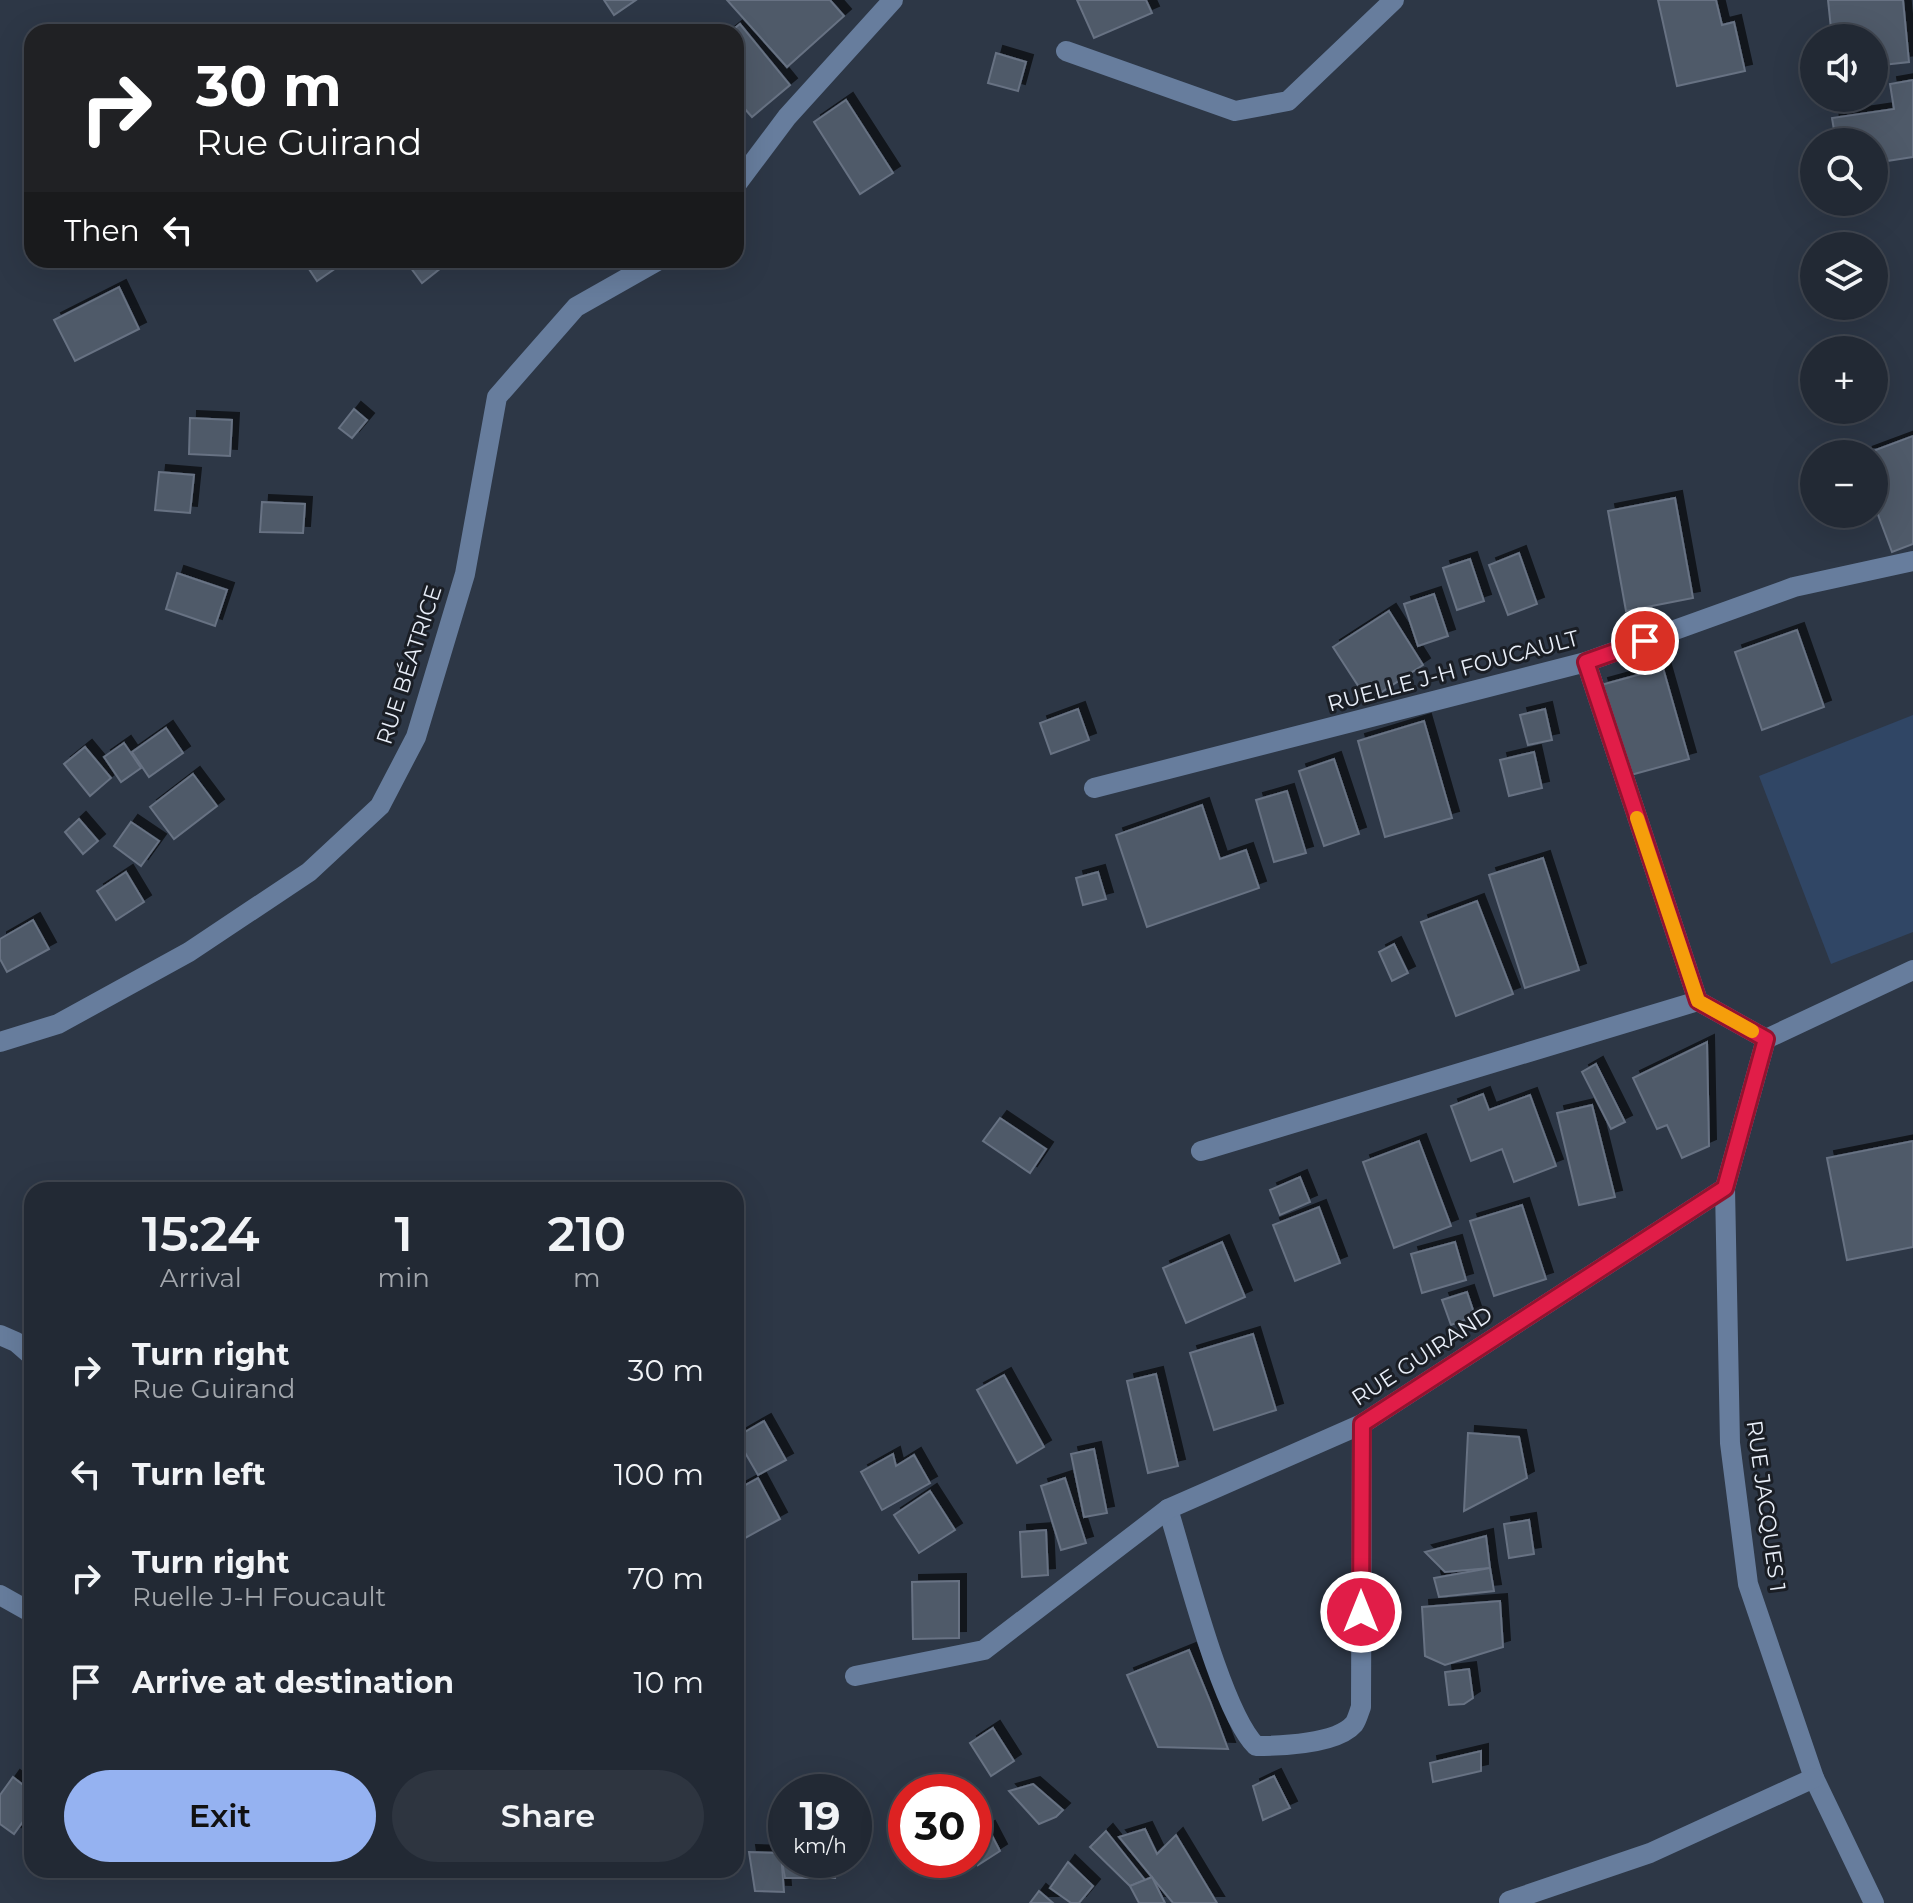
<!DOCTYPE html>
<meta charset="utf-8">
<style>
body{margin:0;font-family:Montserrat,sans-serif;background:#2e3540;color:#f1f3f6;height:100vh;display:flex;flex-direction:column;font-size:30px;white-space:nowrap}
*{box-sizing:border-box;margin:0}
p{font-size:26px;color:#a2a6ac}
.icon{flex:none;width:44px;height:44px;fill:none;stroke:currentColor;stroke-width:2;stroke-linecap:round;stroke-linejoin:round}
.map{position:relative;flex:1;overflow:hidden}
.panel{position:absolute;left:24px;top:1182px;width:720px;height:696px;display:flex;flex-direction:column;background:#222934;border-radius:24px;box-shadow:0 8px 32px #0002,0 0 0 2px #3f454f}
.panel>*{flex:none}
.hud{position:absolute;left:24px;top:24px;width:720px;height:244px;border-radius:24px;box-shadow:0 8px 32px #0002,0 0 0 2px #3f454f;background:#202124;color:#fff;overflow:hidden}
.fabs{position:absolute;left:1800px;top:24px;display:grid;gap:16px}
.fabs a{display:grid;place-items:center;width:88px;height:88px;border-radius:50%;background:#222934;box-shadow:0 8px 32px #0002,0 0 0 2px #3f454f;font-size:40px}
.speed{position:absolute;left:768px;top:1774px;display:flex;gap:16px;font-size:40px;font-weight:700;text-align:center}
.speed>*{display:grid;place-content:center;width:104px;height:104px;border-radius:50%;background:#222934;box-shadow:0 8px 32px #0002,0 0 0 2px #3f454f;line-height:1}
.speed small{font-size:20px;font-weight:400}
.speed .limit{border:12px solid #d22;background:#fff;color:#111}
.pin{position:absolute;display:grid;place-items:center;width:68px;height:68px;color:#fff;margin:-34px;border:4px solid #fff;border-radius:50%;box-shadow:0 2px 8px #0007}
.me{position:absolute;width:88px;margin:-44px;rotate:0deg;stroke-linejoin:round;filter:drop-shadow(0 0 6px #0008)}
.turn{display:flex;align-items:center;gap:28px;height:168px;padding:0 40px;font-size:36px}
.turn .icon{width:104px;height:104px;stroke-width:2.5}
.turn b{display:block;font-size:56px;line-height:68px}
.then{display:flex;align-items:center;height:76px;padding:0 40px;background:#0003;gap:16px;font-size:30px}
.eta{display:flex;justify-content:space-evenly;align-items:center;height:136px;text-align:center}
.eta b{font-size:48px;font-weight:600;line-height:56px}
.action{display:flex;gap:16px;margin-top:auto;padding:16px 40px}
.action a{flex:1;height:92px;border-radius:48px;background:#95b2f1;color:#111;font-size:32px;font-weight:600;line-height:92px;text-align:center}
.action a+a{background:#2e3540;color:#f1f3f6}
ul{padding:0;list-style:none}
li{display:flex;align-items:center;gap:24px;height:104px;padding:0 40px}
li div{flex:1}
li b{display:block;font-size:30px}
li em{font-style:normal}
.map>svg:first-child{display:block}
.green{fill:#304665}
.building{fill:#4f5a69;stroke:#677283;stroke-width:2;filter:url(#shadow)}
.lines{fill:none;stroke-linecap:round;stroke-linejoin:round}
.minor{stroke:#677d9d;stroke-width:20}
.route-casing{stroke:#92132f;stroke-width:20}
.route{stroke:#e11d48;stroke-width:14}
.slow{stroke:#f59e0b;stroke-width:14}
.labels{text-anchor:middle;dominant-baseline:central;stroke-width:6;stroke-linejoin:round;paint-order:stroke}
.street-label{font-size:22px;fill:#e8eef8;stroke:#1a1e25}
</style>
<div class="map">
<svg width="1913" height="1903" viewBox="0 0 1913 1903">
<defs>
<filter id="shadow"><feDropShadow dx="7" dy="-7" stdDeviation="0" flood-color="#0009"/></filter>
</defs>
<rect width="100%" height="100%" fill="#2d3746"/>
<path class="green" d="M1913,715V932L1831,964L1759,776Z"/>
<g class="building">
<path d="M604,0H636L614,15Z"/>
<path d="M727,0H830L844,16L787,67Z"/>
<path d="M1077,0H1146L1152,13L1094,38Z"/>
<path d="M1658,0H1716L1722,25L1734,22L1745,71L1677,86Z"/>
<path d="M1828,0H1903L1909,62L1874,66V38H1832Z"/>
<path d="M740,24L790,85L752,117L736,99V32H730Z"/>
<path d="M996,53L1026,62L1018,91L988,83Z"/>
<path d="M1913,80V157L1874,163V142H1836L1832,118L1894,109L1890,84Z"/>
<path d="M846,100L893,173L860,194L814,122Z"/>
<path d="M303,260H330L336,268L317,281Z"/>
<path d="M405,260H443L446,264L422,283Z"/>
<path d="M119,287L139,329L75,361L54,320Z"/>
<path d="M354,409L367,420L352,438L339,428Z"/>
<path d="M190,418L232,420L230,456L189,454Z"/>
<path d="M1913,436V544L1892,552L1874,504V454H1865Z"/>
<path d="M159,472L194,475L190,513L155,510Z"/>
<path d="M1675,498L1693,598L1626,611L1608,511Z"/>
<path d="M262,502L305,504L303,533L260,532Z"/>
<path d="M1519,553L1537,604L1508,615L1489,565Z"/>
<path d="M1470,559L1484,601L1457,610L1443,568Z"/>
<path d="M177,573L227,590L215,626L166,609Z"/>
<path d="M1434,594L1448,636L1418,646L1404,604Z"/>
<path d="M1389,611L1423,665L1368,701L1333,647Z"/>
<path d="M1797,630L1824,707L1762,730L1735,652Z"/>
<path d="M1663,668L1689,759L1627,776L1601,685Z"/>
<path d="M1078,709L1089,740L1051,754L1040,723Z"/>
<path d="M1545,709L1552,740L1528,745L1520,715Z"/>
<path d="M1424,721L1452,818L1385,837L1358,741Z"/>
<path d="M166,728L183,753L149,777L132,752Z"/>
<path d="M124,743L141,768L121,782L104,757Z"/>
<path d="M85,747L111,778L90,796L64,764Z"/>
<path d="M1534,752L1542,788L1509,796L1500,760Z"/>
<path d="M1334,759L1359,834L1324,846L1299,771Z"/>
<path d="M193,774L217,806L174,839L150,807Z"/>
<path d="M1287,791L1306,853L1274,862L1256,800Z"/>
<path d="M1202,805L1220,859L1246,850L1259,888L1147,927L1116,835Z"/>
<path d="M79,819L98,841L83,854L65,832Z"/>
<path d="M131,822L159,841L141,866L114,846Z"/>
<path d="M1543,858L1579,970L1525,988L1489,875Z"/>
<path d="M126,872L144,902L116,920L97,891Z"/>
<path d="M1098,872L1106,899L1083,905L1076,878Z"/>
<path d="M1477,901L1513,994L1456,1016L1421,922Z"/>
<path d="M33,920L49,949L7,972L0,959V939Z"/>
<path d="M1394,944L1408,973L1392,981L1379,952Z"/>
<path d="M1707,1042L1709,1146L1682,1158L1667,1125L1657,1129L1633,1078Z"/>
<path d="M1596,1064L1625,1122L1611,1129L1582,1072Z"/>
<path d="M1483,1094L1489,1110L1530,1095L1556,1166L1514,1182L1502,1149L1471,1161L1451,1106Z"/>
<path d="M1592,1105L1615,1197L1579,1205L1557,1113Z"/>
<path d="M1000,1118L1046,1149L1030,1173L983,1141Z"/>
<path d="M1419,1141L1451,1226L1394,1248L1363,1162Z"/>
<path d="M1913,1141V1247L1847,1260L1827,1158Z"/>
<path d="M1300,1177L1310,1202L1280,1215L1270,1190Z"/>
<path d="M1522,1205L1546,1279L1494,1296L1470,1221Z"/>
<path d="M1319,1207L1340,1263L1295,1281L1273,1225Z"/>
<path d="M1222,1242L1245,1297L1186,1323L1163,1268Z"/>
<path d="M1455,1242L1466,1280L1422,1293L1411,1254Z"/>
<path d="M1467,1292L1475,1316L1451,1325L1442,1300Z"/>
<path d="M1253,1334L1276,1410L1214,1430L1190,1353Z"/>
<path d="M1156,1374L1178,1466L1148,1473L1127,1381Z"/>
<path d="M1004,1375L1044,1447L1017,1463L977,1390Z"/>
<path d="M764,1421L786,1460L758,1475L736,1437Z"/>
<path d="M1468,1433L1519,1437L1527,1478L1464,1511Z"/>
<path d="M1094,1449L1107,1513L1084,1517L1071,1454Z"/>
<path d="M893,1454L896,1466L914,1455L930,1483L882,1510L861,1472Z"/>
<path d="M758,1478L780,1519L736,1543V1490Z"/>
<path d="M1065,1478L1086,1543L1061,1550L1041,1486Z"/>
<path d="M930,1491L955,1530L919,1553L894,1515Z"/>
<path d="M1529,1520L1534,1554L1509,1558L1504,1524Z"/>
<path d="M1046,1530L1048,1575L1022,1577L1020,1532Z"/>
<path d="M1486,1536L1490,1568L1445,1572L1425,1552Z"/>
<path d="M1490,1568L1494,1591L1439,1597L1434,1578Z"/>
<path d="M959,1581V1638L913,1639L912,1582Z"/>
<path d="M1500,1601L1503,1647L1445,1665L1425,1656L1422,1607Z"/>
<path d="M1189,1650L1210,1701L1228,1749L1158,1747L1127,1675Z"/>
<path d="M1469,1669L1473,1698L1464,1704L1449,1705L1445,1672Z"/>
<path d="M993,1728L1014,1761L991,1776L970,1743Z"/>
<path d="M1481,1751V1771L1433,1782L1430,1763Z"/>
<path d="M1274,1776L1290,1808L1263,1820L1253,1786Z"/>
<path d="M13,1777L32,1792V1809L14,1834L0,1824V1795Z"/>
<path d="M930,1783L934,1792H912L911,1790Z"/>
<path d="M1033,1784L1063,1810L1056,1817L1039,1824L1009,1791Z"/>
<path d="M786,1821V1860H832L835,1878H785L775,1823Z"/>
<path d="M988,1828L1000,1851L978,1865L974,1837Z"/>
<path d="M1145,1829L1157,1854L1176,1835L1217,1903H1173L1119,1837Z"/>
<path d="M1106,1831L1145,1880L1130,1886L1090,1847Z"/>
<path d="M749,1852L781,1853L784,1892L755,1891Z"/>
<path d="M1068,1862L1093,1886L1079,1903H1071L1050,1888Z"/>
<path d="M1152,1877L1165,1903H1139L1130,1886Z"/>
<path d="M1039,1891L1053,1903H1030Z"/>
</g>
<g class="lines">
<g class="minor">
<path d="M1066,51L1235,111L1288,101L1394,0"/>
<path d="M736,185L787,117L893,0"/>
<path d="M1586,662L1698,1001L1766,1039"/>
<path d="M1094,788L1586,662L1794,587L1913,561"/>
<path d="M0,1042L58,1024L189,952L309,872L380,806L416,737L465,574L497,397L576,307L659,260"/>
<path d="M1201,1151L1698,1001"/>
<path d="M1725,1188L1730,1443L1748,1584L1814,1778L1874,1903"/>
<path d="M0,1335L16,1342L32,1356"/>
<path d="M1168,1509C1185,1563 1221,1711 1256,1746C1281,1746 1337,1744 1354,1724C1357,1720 1359,1712 1361,1707L1362,1424"/>
<path d="M0,1595L32,1613"/>
<path d="M855,1676L984,1650L1168,1509L1362,1424L1725,1188L1766,1039L1913,970"/>
<path d="M1509,1901L1650,1853L1814,1778"/>
</g>
</g>
<g class="lines">
<defs>
<path id="route" d="M1361,1612L1362,1424L1725,1188L1766,1039L1698,1001L1586,662L1645,641"/>
</defs>
<use href="#route" class="route-casing"/>
<use href="#route" class="route"/>
<path class="slow" d="M1637,818L1698,1001L1752,1031"/>
</g>
<g class="labels">
<g class="street-label">
<text transform="translate(409 665) rotate(-72)">RUE BÉATRICE</text>
<text transform="translate(1453 671) rotate(-15)">RUELLE J-H FOUCAULT</text>
<text transform="translate(1422 1356) rotate(-33)">RUE GUIRAND</text>
<text transform="translate(1766 1506) rotate(82)">RUE JACQUES 1</text>
</g>
</g>
</svg>
<div class="fabs">
<a><svg class="icon" aria-label="sound" viewBox="0 0 24 24"><path d="M4 9h4l5-4v14l-5-4H4zM17 9q2 3 0 6"/></svg></a>
<a><svg class="icon" aria-label="search" viewBox="0 0 24 24"><circle cx="10" cy="10" r="6"/><path d="M15 15l6 6"/></svg></a>
<a><svg class="icon" aria-label="layers" viewBox="0 0 24 24"><path d="M12 4l9 5-9 5-9-5zM3 14l9 5 9-5"/></svg></a>
<a>+</a>
<a>−</a>
</div>
<div class="speed"><div>19<small>km/h</small></div><div class="limit">30</div></div>
<div class="pin" style="left:1645px;top:641px;background:#d93025"><svg class="icon" aria-label="arrive" viewBox="0 0 24 24"><path d="M6 21V4h12l-3 4 3 4H6"/></svg></div>
<svg class="me" style="left:1361px;top:1612px" viewBox="-20 -20 40 40"><circle r="17" fill="#e11d48" stroke="#fff" stroke-width="3"/><path d="M0-11L8 9 0 5-8 9z" fill="#fff"/></svg>
<div class="hud">
<div class="turn"><svg class="icon" aria-label="right" viewBox="0 0 24 24"><path d="M7 20v-9h11M14 6l5 5-5 5"/></svg><div><b>30 m</b>Rue Guirand</div></div>
<div class="then">Then<svg class="icon" aria-label="left" viewBox="0 0 24 24"><path d="M17 20v-9H6M10 6l-5 5 5 5"/></svg></div>
</div>
<section class="panel">
<div class="eta">
<div><b>15:24</b><p>Arrival</p></div>
<div><b>1</b><p>min</p></div>
<div><b>210</b><p>m</p></div>
</div>
<ul>
<li><svg class="icon" aria-label="right" viewBox="0 0 24 24"><path d="M7 20v-9h11M14 6l5 5-5 5"/></svg><div><b>Turn right</b><p>Rue Guirand</p></div><em>30 m</em></li>
<li><svg class="icon" aria-label="left" viewBox="0 0 24 24"><path d="M17 20v-9H6M10 6l-5 5 5 5"/></svg><div><b>Turn left</b></div><em>100 m</em></li>
<li><svg class="icon" aria-label="right" viewBox="0 0 24 24"><path d="M7 20v-9h11M14 6l5 5-5 5"/></svg><div><b>Turn right</b><p>Ruelle J-H Foucault</p></div><em>70 m</em></li>
<li><svg class="icon" aria-label="arrive" viewBox="0 0 24 24"><path d="M6 21V4h12l-3 4 3 4H6"/></svg><div><b>Arrive at destination</b></div><em>10 m</em></li>
</ul>
<div class="action"><a>Exit</a><a>Share</a></div>
</section>
</div>
